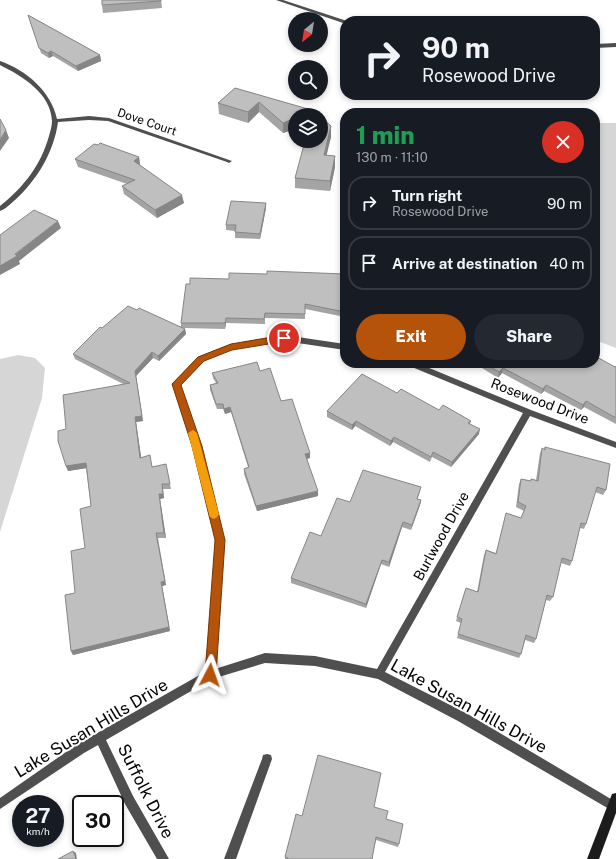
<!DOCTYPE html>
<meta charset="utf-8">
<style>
body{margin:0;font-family:"Public Sans",sans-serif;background:#242831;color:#f1f3f6;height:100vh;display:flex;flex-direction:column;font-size:15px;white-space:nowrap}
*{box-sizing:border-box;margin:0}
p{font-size:13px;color:#9ea1a6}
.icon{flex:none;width:22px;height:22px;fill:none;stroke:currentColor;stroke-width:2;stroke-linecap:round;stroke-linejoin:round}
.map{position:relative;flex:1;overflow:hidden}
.drawer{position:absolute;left:340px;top:108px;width:260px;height:260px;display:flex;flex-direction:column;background:#171b24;border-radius:16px;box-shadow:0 2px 6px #0003}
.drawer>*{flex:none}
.top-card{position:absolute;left:340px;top:16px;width:260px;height:84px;border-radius:16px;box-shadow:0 2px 6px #0003;background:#171b24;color:#f1f3f6;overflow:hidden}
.needle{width:26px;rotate:210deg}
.fabs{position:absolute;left:288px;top:12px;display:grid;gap:8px}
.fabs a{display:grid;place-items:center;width:40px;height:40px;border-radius:50%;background:#171b24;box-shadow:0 2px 6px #0003;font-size:20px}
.speed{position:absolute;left:12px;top:795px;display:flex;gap:8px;font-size:20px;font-weight:700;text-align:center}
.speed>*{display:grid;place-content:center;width:52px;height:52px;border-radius:50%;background:#171b24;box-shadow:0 2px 6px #0003;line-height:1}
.speed small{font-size:10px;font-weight:400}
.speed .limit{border:2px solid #111;border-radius:6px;background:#fff;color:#111}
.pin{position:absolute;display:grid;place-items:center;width:34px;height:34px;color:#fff;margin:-17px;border:2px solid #fff;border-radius:50%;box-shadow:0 1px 4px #0007}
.me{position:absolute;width:44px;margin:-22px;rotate:4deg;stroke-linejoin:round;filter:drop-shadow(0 0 3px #0008)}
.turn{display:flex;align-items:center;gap:14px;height:84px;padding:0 16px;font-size:18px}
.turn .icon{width:52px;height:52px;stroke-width:2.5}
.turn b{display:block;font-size:28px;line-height:34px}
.round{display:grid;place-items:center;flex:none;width:42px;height:42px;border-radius:21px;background:#242831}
.headline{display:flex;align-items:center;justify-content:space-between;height:68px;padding:0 16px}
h1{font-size:24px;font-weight:800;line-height:30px;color:#1e9e55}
.cta{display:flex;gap:8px;margin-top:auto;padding:8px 16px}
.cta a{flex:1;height:46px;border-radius:24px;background:#b45309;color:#fff;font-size:16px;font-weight:800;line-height:46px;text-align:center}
.cta a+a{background:#242831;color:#f1f3f6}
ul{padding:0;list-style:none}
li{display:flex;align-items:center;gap:12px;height:54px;margin:0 8px 6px;padding:0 8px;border:2px solid #363941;border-radius:16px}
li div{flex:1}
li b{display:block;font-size:15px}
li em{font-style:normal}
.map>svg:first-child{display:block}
.green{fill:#d6d6d6}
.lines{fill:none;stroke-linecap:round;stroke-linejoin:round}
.minor{fill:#4f4f4f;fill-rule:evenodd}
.secondary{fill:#1c1c1c;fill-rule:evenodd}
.wall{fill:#a4a4a4}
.shaded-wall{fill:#868686}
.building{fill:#bfbfbf;stroke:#868686}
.route{fill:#b45309;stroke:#753606}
.slow{fill:#f59e0b}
.labels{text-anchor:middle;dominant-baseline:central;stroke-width:4;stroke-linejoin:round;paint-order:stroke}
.far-street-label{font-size:12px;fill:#000;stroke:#fff}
.street-label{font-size:14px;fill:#000;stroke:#fff}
.near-street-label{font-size:17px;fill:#000;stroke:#fff}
</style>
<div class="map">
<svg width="616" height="859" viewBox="0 0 616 859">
<rect width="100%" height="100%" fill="#fff"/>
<g class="green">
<path d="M595,123H616V348L595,340Z"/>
<path d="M18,355L35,358L45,368L42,398L0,532V359Z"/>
</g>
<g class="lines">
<g class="minor">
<path d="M276,0H283L347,21H345V23H343Z"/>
<path d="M616,43V47L595,48V44Z"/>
<path d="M0,61C26,70 51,91 57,119L89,116L109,118L232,161L229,163L227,162L108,121L89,120L58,122C54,152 37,180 15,200C10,204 6,209 0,211V206C23,188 41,165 49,136C50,132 52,126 52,121C51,93 22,76 0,65Z"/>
<path d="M284,335L345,344V350L284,341L232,349L204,361L180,385L201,445L224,540L215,669L265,653L315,656L377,669L523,413L407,365L406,363H417L531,410L616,442V448L530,416L385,672L466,713L616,802V813L458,721L378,679L315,666L265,663L212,679L106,740L133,796L169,859H157L125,804L98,745L84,753L0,809V798L76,745L205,672L216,540L193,445L172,384L198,357L231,344Z"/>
<path d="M267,754L271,755L272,759L236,859H224L262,759L263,755Z"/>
</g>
<path class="secondary" d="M616,793V813L599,859H587L612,794Z"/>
</g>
<g class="wall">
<path d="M161,0L162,8L103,13L102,5Z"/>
<path d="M28,15L100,55L101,61L78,71L53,56L49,58L41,53Z"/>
<path d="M235,88L315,111V112L295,115V129L283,133L259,112L248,123L219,114L218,103Z"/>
<path d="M331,126V137L326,155L335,156V167L330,191L295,188V178Z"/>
<path d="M139,157L140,165L184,203L157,218L124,194L122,186L127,184L78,167L75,159Z"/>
<path d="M266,203V208L260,239L235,238V231L226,230V225Z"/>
<path d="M267,274H345V317L305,309V319L265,318V324L226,323L225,329L184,328L185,329L186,334L159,361L153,358L136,376L143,421L136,422L141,457L153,467L166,464L171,489H163L164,498L160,499L166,538H158L166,585L162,586L170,631L73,655L71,651L75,593L85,548L91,506L86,468L68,471L66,466V429L123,384L75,359L73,354L102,328L137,310L181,327V323L190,284Z"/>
<path d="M474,363H595L615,367L616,366V424L584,407L581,410L544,391L541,394L502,373L498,378Z"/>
<path d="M260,371L281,401L310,453V458L307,459L318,496L257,511L244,474V469L248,467L231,412L225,414L223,409H217L210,390V385L216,383L213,378L212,373Z"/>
<path d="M397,393L439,410L471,421L470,424L479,434L451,467L432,457L430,462L393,442L390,446L355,426L352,430L327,417V411Z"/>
<path d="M545,447L606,490L603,495L595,492L586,524L584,529L580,528L572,561L570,566L561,563L553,597L550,601L546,600L536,639L534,643L525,640L521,654L519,658L457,638L461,623L456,621L466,588L477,592L484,555L486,550L496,553L506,513L521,518L524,511L516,507L519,484L521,479L531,481V479L536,480L540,453L542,448L544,449Z"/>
<path d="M420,492L417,499L421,500L420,505L411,530L402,527L389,567L381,564L366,608L291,583V578L321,536L350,502Z"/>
<path d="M374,807L386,819L399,844L398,847L376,840L372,859H285V857L302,816Z"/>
</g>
<g class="shaded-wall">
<path d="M51,51L53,56L49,58L48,53Z"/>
<path d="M100,55L101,61L78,71L76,66Z"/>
<path d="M259,102V112L248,123V112Z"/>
<path d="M313,112V115H304Z"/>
<path d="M295,118V129L283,133V123Z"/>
<path d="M331,126V137L324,166V155Z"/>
<path d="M6,130L9,138L0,151V140Z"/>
<path d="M335,156V167L330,191V181Z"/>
<path d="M139,157L140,165L136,169L134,161Z"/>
<path d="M182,195L184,203L157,218L155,210Z"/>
<path d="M266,203V208L260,239V234Z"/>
<path d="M58,221L61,228L19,261L20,264L0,275V266Z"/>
<path d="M226,318V323L225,329V323Z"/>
<path d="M185,329L186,334L159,361L158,356Z"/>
<path d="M152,352L153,358L136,376L143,421L136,422L142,463L140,458L135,417V371Z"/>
<path d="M503,368L502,373L498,378L499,372Z"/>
<path d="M546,385L544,391L541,394L543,389Z"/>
<path d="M586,401L584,407L581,410L583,405Z"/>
<path d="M230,407L231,412L225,414L224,409Z"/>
<path d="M356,421L355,426L352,430V425Z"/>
<path d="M480,429L479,434L451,467L452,462Z"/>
<path d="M394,437L393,442L390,446L391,441Z"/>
<path d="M310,453V458L305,459V454Z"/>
<path d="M86,463L88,468L68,471L66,466Z"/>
<path d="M162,484L164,498L160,499L166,538L164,533L159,494Z"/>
<path d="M318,491V496L257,511L256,506Z"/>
<path d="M421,500L420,505L411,530L412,525Z"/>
<path d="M403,522L402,527L389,567V562Z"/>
<path d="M156,533L166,585L162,586L170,631L73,655L71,651L161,582Z"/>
<path d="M382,560L381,564L366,608V604Z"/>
<path d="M73,851L76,853L77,859H76Z"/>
</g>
<g class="building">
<path d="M102,0H161V1L102,5Z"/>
<path d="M28,15L100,55L76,66L51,51L48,53L39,48Z"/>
<path d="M235,88L315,111H314L318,115H312L313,112L304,115H295V118L283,123L259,102L248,112L218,103Z"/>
<path d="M321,117L331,126L324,155L335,156L330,181L295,178L305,141H321Z"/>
<path d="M0,119L6,130L0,140Z"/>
<path d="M100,143L139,157L134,161L182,195L155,210L122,186L135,180L75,159L94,144L98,145Z"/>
<path d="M231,201L266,203L260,234L235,232L236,225H226Z"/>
<path d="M34,210L58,221L15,254L17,256L0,266V235Z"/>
<path d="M267,271L345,274V312L305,304V314L265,313L264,319L226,318L225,323H181L186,284H190V278L229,279V273L267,274Z"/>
<path d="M128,306L137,310L139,308L185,329L158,356L152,352L135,371L142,416L135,417L140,458L150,455L152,467L166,464L170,484H162L163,494H159L164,533H156L165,581L161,582L169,627L71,651L65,595L75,593L71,551L85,548L80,509L91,506L86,463L66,466L58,441V431L66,429L63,395L130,383L73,354L100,327L102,328Z"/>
<path d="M595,356L615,367L616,366V418L586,401L583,405L546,385L543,389L503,368L499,372L484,363H595Z"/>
<path d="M257,362L260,371L270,368L281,401L292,399L310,453L305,454L318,491L256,506L244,469L249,467L230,407L224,409L223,404H216L210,385L218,383L212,373Z"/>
<path d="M362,374L397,393L401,389L439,410L443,405L471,421L468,423L480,429L452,462L433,452L431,457L394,437L391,441L356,421L352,425L327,411Z"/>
<path d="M545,447L610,464L606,490L597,487L586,524L581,523L572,561L562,558L553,597L547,595L536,639L526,635L521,654L458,634L462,619L457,617L466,588L478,592L486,550L496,554L506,513L521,518L526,506L518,502L521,479L531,481V479L538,481L542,448L545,450Z"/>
<path d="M363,470L421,487L417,499L421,500L412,525L403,522L389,562L382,560L366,604L291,578L310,532L321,536L337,498L350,502Z"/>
<path d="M318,755L381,773L374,807L388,811L386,819L403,824L399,844L376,837L372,859H288V858L285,857L296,814L302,816Z"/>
<path d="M73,851L76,859H58Z"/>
</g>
<path class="route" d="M284,335L289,338L287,341L232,350L204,361L181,385L202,446L225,540L216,675L214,679L210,680L207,679L205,675L215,540L192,446L172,384L198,357L231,344Z"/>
<path class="slow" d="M193,430L197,433L219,514L217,517L214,519L210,517L209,514L188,433Z"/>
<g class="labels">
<g class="far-street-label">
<text transform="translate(147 122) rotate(19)">Dove Court</text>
</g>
<g class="street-label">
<text transform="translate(540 401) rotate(21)">Rosewood Drive</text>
<text transform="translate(441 536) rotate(-61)">Burlwood Drive</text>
</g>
<g class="near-street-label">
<text transform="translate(469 706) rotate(29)">Lake Susan Hills Drive</text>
<text transform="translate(91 728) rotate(-31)">Lake Susan Hills Drive</text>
<text transform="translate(146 791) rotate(63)">Suffolk Drive</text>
</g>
</g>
</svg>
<div class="fabs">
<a><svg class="needle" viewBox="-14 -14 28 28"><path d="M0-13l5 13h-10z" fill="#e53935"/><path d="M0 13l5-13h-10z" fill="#9ea1a6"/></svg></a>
<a><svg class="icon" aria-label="search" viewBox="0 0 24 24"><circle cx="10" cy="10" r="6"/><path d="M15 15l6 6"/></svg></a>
<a><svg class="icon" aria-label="layers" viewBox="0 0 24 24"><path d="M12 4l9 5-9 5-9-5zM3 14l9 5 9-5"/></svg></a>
</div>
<div class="speed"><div>27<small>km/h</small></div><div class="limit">30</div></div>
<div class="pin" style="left:284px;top:338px;background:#d93025"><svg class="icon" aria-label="arrive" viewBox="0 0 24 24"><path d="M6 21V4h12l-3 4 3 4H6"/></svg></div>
<svg class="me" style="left:210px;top:675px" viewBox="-20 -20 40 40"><path d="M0-17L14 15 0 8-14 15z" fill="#b45309" stroke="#fff" stroke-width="4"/></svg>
<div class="top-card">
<div class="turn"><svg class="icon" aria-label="right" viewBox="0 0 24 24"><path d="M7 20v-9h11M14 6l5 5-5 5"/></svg><div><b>90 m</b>Rosewood Drive</div></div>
</div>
<section class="drawer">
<div class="headline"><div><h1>1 min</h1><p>130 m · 11:10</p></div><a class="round" style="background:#d93025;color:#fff"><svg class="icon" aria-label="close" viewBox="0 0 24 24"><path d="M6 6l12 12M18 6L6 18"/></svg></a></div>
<ul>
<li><svg class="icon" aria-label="right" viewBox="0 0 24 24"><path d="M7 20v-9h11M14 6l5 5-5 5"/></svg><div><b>Turn right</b><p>Rosewood Drive</p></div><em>90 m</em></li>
<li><svg class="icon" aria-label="arrive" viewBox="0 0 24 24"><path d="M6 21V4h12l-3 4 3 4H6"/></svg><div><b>Arrive at destination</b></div><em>40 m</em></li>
</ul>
<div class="cta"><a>Exit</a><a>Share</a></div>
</section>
</div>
